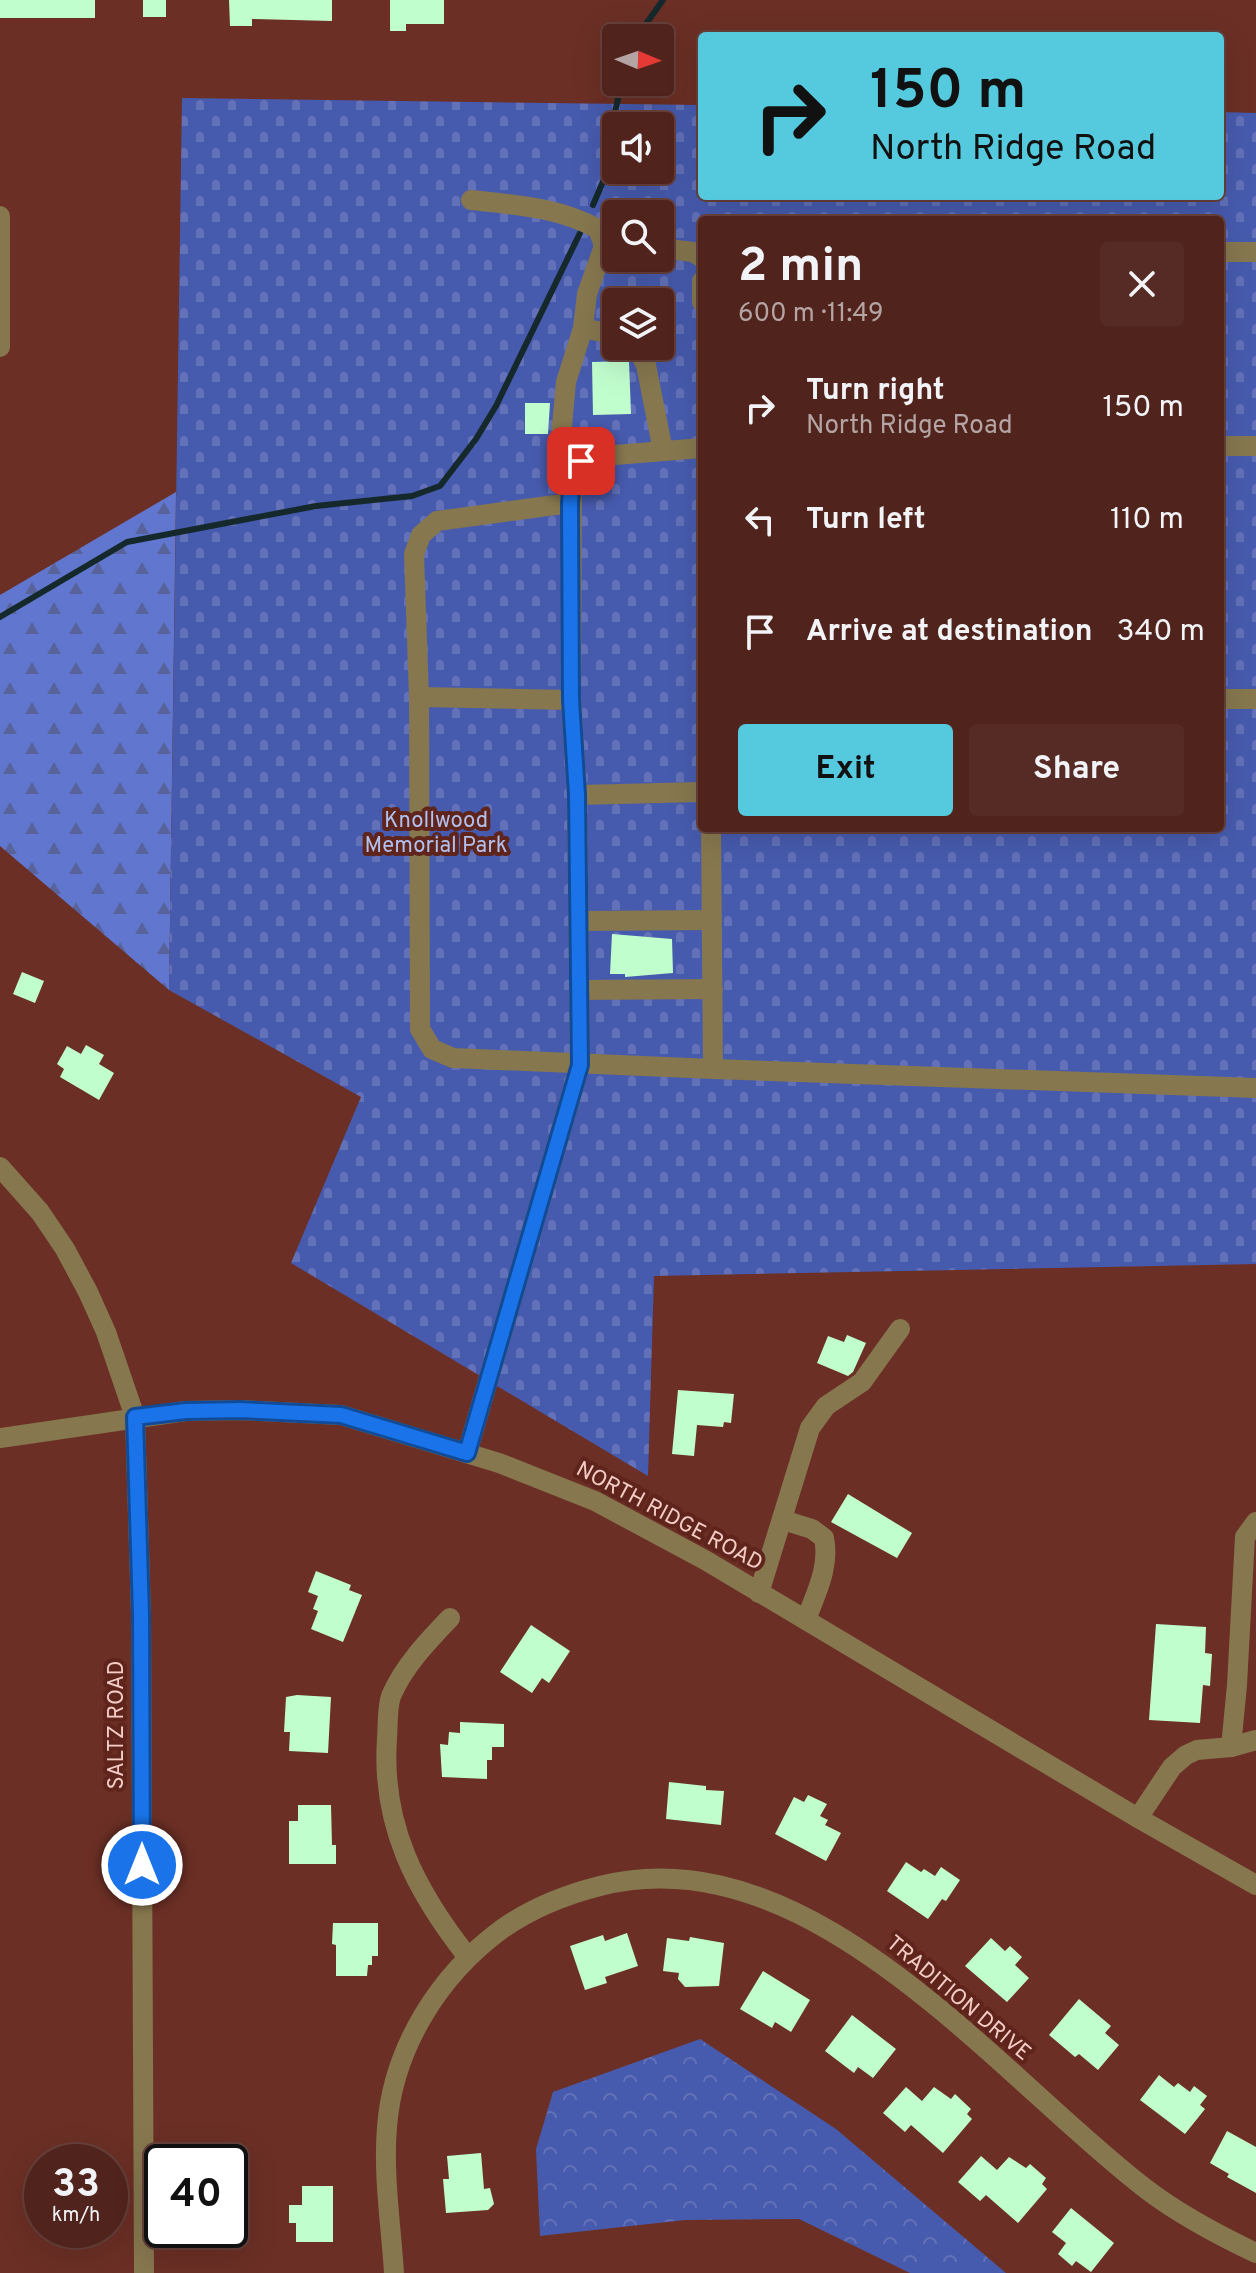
<!DOCTYPE html>
<meta charset="utf-8">
<style>
body{margin:0;font-family:Overpass,sans-serif;background:#562b25;color:#f1f3f6;height:100vh;display:flex;flex-direction:column;font-size:30px;white-space:nowrap}
*{box-sizing:border-box;margin:0}
p{font-size:26px;color:#b4a4a3}
.icon{flex:none;width:44px;height:44px;fill:none;stroke:currentColor;stroke-width:2;stroke-linecap:round;stroke-linejoin:round}
.map{position:relative;flex:1;overflow:hidden}
.drawer{position:absolute;left:698px;top:216px;width:526px;height:616px;display:flex;flex-direction:column;background:#50231c;border-radius:8px;box-shadow:0 8px 32px #0002,0 0 0 2px #67403b}
.drawer>*{flex:none}
.guide{position:absolute;left:698px;top:32px;width:526px;height:168px;border-radius:8px;box-shadow:0 8px 32px #0002,0 0 0 2px #67403b;background:#55cade;color:#111;overflow:hidden}
.needle{width:52px;rotate:92deg}
.tools{position:absolute;left:602px;top:24px;display:grid;gap:16px}
.tools a{display:grid;place-items:center;width:72px;height:72px;border-radius:8px;background:#50231c;box-shadow:0 8px 32px #0002,0 0 0 2px #67403b;font-size:40px}
.speed{position:absolute;left:24px;top:2144px;display:flex;gap:16px;font-size:40px;font-weight:700;text-align:center}
.speed>*{display:grid;place-content:center;width:104px;height:104px;border-radius:50%;background:#50231c;box-shadow:0 8px 32px #0002,0 0 0 2px #67403b;line-height:1}
.speed small{font-size:20px;font-weight:400}
.speed .limit{border:4px solid #111;border-radius:12px;background:#fff;color:#111}
.pin{position:absolute;display:grid;place-items:center;width:68px;height:68px;color:#fff;margin:-34px;border-radius:16px;box-shadow:0 4px 12px #0006}
.me{position:absolute;width:88px;margin:-44px;rotate:0deg;stroke-linejoin:round;filter:drop-shadow(0 0 6px #0008)}
.turn{display:flex;align-items:center;gap:28px;height:168px;padding:0 40px;font-size:36px}
.turn .icon{width:104px;height:104px;stroke-width:2.5}
.turn b{display:block;font-size:56px;line-height:68px}
.round{display:grid;place-items:center;flex:none;width:84px;height:84px;border-radius:8px;background:#562b25}
.overview{display:flex;align-items:center;justify-content:space-between;height:136px;padding:0 40px}
h1{font-size:48px;font-weight:700;line-height:60px}
.button{display:flex;gap:16px;margin-top:auto;padding:16px 40px}
.button a{flex:1;height:92px;border-radius:8px;background:#55cade;color:#111;font-size:32px;font-weight:700;line-height:92px;text-align:center}
.button a+a{background:#562b25;color:#f1f3f6}
ul{padding:0;list-style:none}
li{display:flex;align-items:center;gap:24px;height:112px;padding:0 40px}
li div{flex:1}
li b{display:block;font-size:30px}
li em{font-style:normal}
.map>svg:first-child{display:block}
.forest{fill:url(#forest-firs)}
.cemetery{fill:url(#cemetery-stones);fill-rule:evenodd}
.park{fill:url(#park-crowns)}
.lines{fill:none;stroke-linecap:round;stroke-linejoin:round}
.stream{stroke:#15292d;stroke-width:6}
.building{fill:#c1fece}
.minor{stroke:#86774e;stroke-width:20}
.route-casing{stroke:#114b97;stroke-width:20}
.route{stroke:#1a73e8;stroke-width:14}
.labels{text-anchor:middle;dominant-baseline:central;stroke-width:8;stroke-linejoin:round;paint-order:stroke}
.park-label{font-size:22px;fill:#b2c0ee;stroke:#5f241b}
.street-label{font-size:22px;fill:#f2ccc5;stroke:#5f241b}
</style>
<div class="map">
<svg width="1256" height="2273" viewBox="0 0 1256 2273">
<defs>
<pattern id="forest-firs" width="22" height="20" patternUnits="userSpaceOnUse" patternTransform="scale(2)"><rect width="22" height="20" fill="#6177cf"/><path d="M5 1l3.5 6h-7zM16 11l3.5 6h-7z" fill="#59639b"/></pattern>
<pattern id="cemetery-stones" width="16" height="16" patternUnits="userSpaceOnUse" patternTransform="scale(2)"><rect width="16" height="16" fill="#475bae"/><path d="M2 7V4a2 2 0 0 1 4 0v3zM10 15v-3a2 2 0 0 1 4 0v3z" fill="#6271b8"/></pattern>
<pattern id="park-crowns" width="20" height="18" patternUnits="userSpaceOnUse" patternTransform="scale(2)"><rect width="20" height="18" fill="#475bae"/><path d="M2 6a3 3 0 1 1 6 0M12 15a3 3 0 1 1 6 0" fill="none" stroke="#6271b8"/></pattern>
</defs>
<rect width="100%" height="100%" fill="#6b2f25"/>
<path class="forest" d="M176,492L169,990L0,846V595Z"/>
<path class="cemetery" d="M182,98L702,105V196H1220V112L1256,113V1264L654,1276L648,1476L291,1263L361,1097L169,990ZM616,126H660V170H616ZM616,214H660V258H616ZM702,220H1220V828H702ZM616,302H660V346H616Z"/>
<path class="park" d="M700,2039L836,2129L1006,2273H910L799,2219L685,2220L540,2236L536,2149L553,2092Z"/>
<g class="lines">
<g class="stream">
<path d="M636,38L663,0"/>
<path d="M593,205L608,170L607,146L622,82"/>
<path d="M0,617L127,542L316,506L412,496L440,486L476,439L496,406L580,233"/>
</g>
</g>
<g class="building">
<rect x="0" y="0" width="95" height="18"/>
<rect x="143" y="0" width="23" height="17"/>
<path d="M229,0H332V21L252,19V26H230Z"/>
<path d="M390,0H444V24H406V31H390Z"/>
<path d="M629,361L631,414L593,415L592,362Z"/>
<path d="M525,403H550L548,434H525Z"/>
<path d="M612,934L672,939L673,973L625,977V974H610Z"/>
<path d="M22,972L44,981L35,1003L13,994Z"/>
<path d="M86,1045L104,1055L99,1064L114,1073L99,1100L60,1077L64,1069L57,1064L67,1046L81,1054Z"/>
<path d="M847,1335L866,1343L853,1372L848,1376L817,1363L828,1336L844,1342Z"/>
<path d="M678,1390L734,1394L731,1423L724,1422L723,1427L697,1425L694,1456L672,1454Z"/>
<path d="M848,1494L912,1533L897,1558L831,1522Z"/>
<path d="M316,1571L351,1585L349,1590L362,1595L343,1642L311,1629L318,1611L313,1609L318,1596L308,1592Z"/>
<path d="M1156,1624L1206,1627L1205,1653L1212,1654L1210,1686L1203,1685L1200,1723L1149,1720Z"/>
<path d="M531,1625L570,1651L549,1683L542,1678L532,1693L500,1672Z"/>
<path d="M297,1695L331,1697L328,1753L289,1751L290,1732H284L286,1697Z"/>
<path d="M460,1722L504,1724V1747H492V1760H487V1779L442,1777L440,1744L448,1745L449,1732L460,1733Z"/>
<path d="M669,1782L706,1786V1790L724,1791L721,1825L666,1819Z"/>
<path d="M808,1795L827,1804L820,1816L828,1820L825,1825L841,1833L826,1861L775,1834L794,1797L804,1802Z"/>
<path d="M298,1805H331L332,1845H336V1864H289V1821H298Z"/>
<path d="M906,1862L921,1872L924,1869L935,1876L941,1867L960,1880L946,1901L942,1899L928,1919L887,1891Z"/>
<path d="M333,1923H378V1956H372V1965H368L367,1976H336V1945L332,1944Z"/>
<path d="M627,1933L638,1966L605,1977L607,1983L585,1990L570,1946L603,1935L605,1941Z"/>
<path d="M690,1937L724,1943L719,1986L685,1987L678,1979L679,1973L663,1971L667,1938L689,1941Z"/>
<path d="M991,1938L1005,1951L1010,1946L1022,1957L1015,1965L1029,1978L1007,2002L965,1966Z"/>
<path d="M763,1971L810,2000L791,2032L775,2022L772,2028L740,2009Z"/>
<path d="M1079,1999L1111,2026L1105,2033L1119,2045L1098,2070L1079,2054L1075,2057L1049,2035Z"/>
<path d="M852,2015L896,2049L873,2078L858,2067L854,2073L825,2051Z"/>
<path d="M1159,2075L1174,2087L1178,2083L1190,2092L1194,2086L1207,2096L1200,2105L1205,2109L1185,2134L1140,2100Z"/>
<path d="M906,2087L922,2101L934,2087L951,2099L955,2094L971,2109L967,2114L972,2119L943,2153L911,2125L905,2132L883,2113Z"/>
<path d="M1227,2131L1256,2147V2193L1227,2177L1229,2174L1210,2163Z"/>
<path d="M481,2153L484,2189L490,2188L494,2204L488,2210L446,2213L443,2179H449L447,2156Z"/>
<path d="M981,2156L997,2170L1009,2157L1026,2168L1030,2164L1046,2178L1042,2184L1047,2189L1018,2223L986,2195L980,2201L958,2182Z"/>
<path d="M302,2186H333V2242H296V2223H289V2205H302Z"/>
<path d="M1071,2208L1114,2243L1091,2272L1076,2261L1072,2266L1058,2254L1066,2243L1052,2232Z"/>
</g>
<g class="lines">
<g class="minor">
<path d="M471,200C515,205 559,207 598,229L604,246L616,245"/>
<path d="M0,216V347"/>
<path d="M660,248L693,252L702,258"/>
<path d="M1220,252H1256"/>
<path d="M702,281V302"/>
<path d="M583,328L616,335"/>
<path d="M636,346L646,365L663,451"/>
<path d="M1220,446H1256"/>
<path d="M581,461L561,437L566,382L583,328L587,294L604,246"/>
<path d="M570,503L437,521L421,535L414,554L419,697L420,1029L432,1049L453,1058L713,1069L711,828"/>
<path d="M419,697L571,700"/>
<path d="M1220,699H1256"/>
<path d="M577,795L702,792"/>
<path d="M578,921L712,920"/>
<path d="M579,990L713,989"/>
<path d="M713,1069L1256,1088"/>
<path d="M0,1167L40,1212L65,1249L88,1292L106,1332L135,1417L141,1614L144,2273"/>
<path d="M0,1438L186,1411L240,1410L341,1415L499,1463L595,1501L705,1560L1138,1818L1256,1885"/>
<path d="M467,1453L580,1065L577,795L571,700L572,479L581,461L602,456L702,448"/>
<path d="M783,1520L812,1529L824,1538C830,1567 816,1593 806,1620"/>
<path d="M759,1593L810,1428L826,1406L862,1382L900,1329"/>
<path d="M450,1618C427,1642 404,1666 391,1696C387,1708 388,1726 387,1739C381,1825 416,1891 467,1956"/>
<path d="M1231,1747L1237,1685L1245,1537L1256,1522"/>
<path d="M1138,1818L1172,1767L1186,1755L1197,1750L1231,1747L1256,1740"/>
<path d="M394,2273C391,2225 383,2175 387,2127C393,2048 439,1975 502,1929C532,1908 564,1895 600,1886C811,1833 997,2075 1146,2189C1180,2215 1218,2235 1256,2253"/>
</g>
</g>
<g class="lines">
<defs>
<path id="route" d="M142,1865L141,1614L135,1417L186,1411L240,1410L341,1415L467,1453L580,1065L577,795L571,700L570,503L572,479L581,461"/>
</defs>
<use href="#route" class="route-casing"/>
<use href="#route" class="route"/>
</g>
<g class="labels">
<g class="park-label">
<text x="436" y="821">Knollwood<tspan x="436" dy="25">Memorial Park</tspan></text>
</g>
<g class="street-label">
<text transform="translate(669 1517) rotate(28)">NORTH RIDGE ROAD</text>
<text transform="translate(117 1725) rotate(-90)">SALTZ ROAD</text>
<text transform="translate(958 1999) rotate(40)">TRADITION DRIVE</text>
</g>
</g>
</svg>
<div class="tools">
<a><svg class="needle" viewBox="-14 -14 28 28"><path d="M0-13l5 13h-10z" fill="#e53935"/><path d="M0 13l5-13h-10z" fill="#b4a4a3"/></svg></a>
<a><svg class="icon" aria-label="sound" viewBox="0 0 24 24"><path d="M4 9h4l5-4v14l-5-4H4zM17 9q2 3 0 6"/></svg></a>
<a><svg class="icon" aria-label="search" viewBox="0 0 24 24"><circle cx="10" cy="10" r="6"/><path d="M15 15l6 6"/></svg></a>
<a><svg class="icon" aria-label="layers" viewBox="0 0 24 24"><path d="M12 4l9 5-9 5-9-5zM3 14l9 5 9-5"/></svg></a>
</div>
<div class="speed"><div>33<small>km/h</small></div><div class="limit">40</div></div>
<div class="pin" style="left:581px;top:461px;background:#d93025"><svg class="icon" aria-label="arrive" viewBox="0 0 24 24"><path d="M6 21V4h12l-3 4 3 4H6"/></svg></div>
<svg class="me" style="left:142px;top:1865px" viewBox="-20 -20 40 40"><circle r="17" fill="#1a73e8" stroke="#fff" stroke-width="3"/><path d="M0-11L8 9 0 5-8 9z" fill="#fff"/></svg>
<div class="guide">
<div class="turn"><svg class="icon" aria-label="right" viewBox="0 0 24 24"><path d="M7 20v-9h11M14 6l5 5-5 5"/></svg><div><b>150 m</b>North Ridge Road</div></div>
</div>
<section class="drawer">
<div class="overview"><div><h1>2 min</h1><p>600 m · 11:49</p></div><a class="round"><svg class="icon" aria-label="close" viewBox="0 0 24 24"><path d="M6 6l12 12M18 6L6 18"/></svg></a></div>
<ul>
<li><svg class="icon" aria-label="right" viewBox="0 0 24 24"><path d="M7 20v-9h11M14 6l5 5-5 5"/></svg><div><b>Turn right</b><p>North Ridge Road</p></div><em>150 m</em></li>
<li><svg class="icon" aria-label="left" viewBox="0 0 24 24"><path d="M17 20v-9H6M10 6l-5 5 5 5"/></svg><div><b>Turn left</b></div><em>110 m</em></li>
<li><svg class="icon" aria-label="arrive" viewBox="0 0 24 24"><path d="M6 21V4h12l-3 4 3 4H6"/></svg><div><b>Arrive at destination</b></div><em>340 m</em></li>
</ul>
<div class="button"><a>Exit</a><a>Share</a></div>
</section>
</div>
